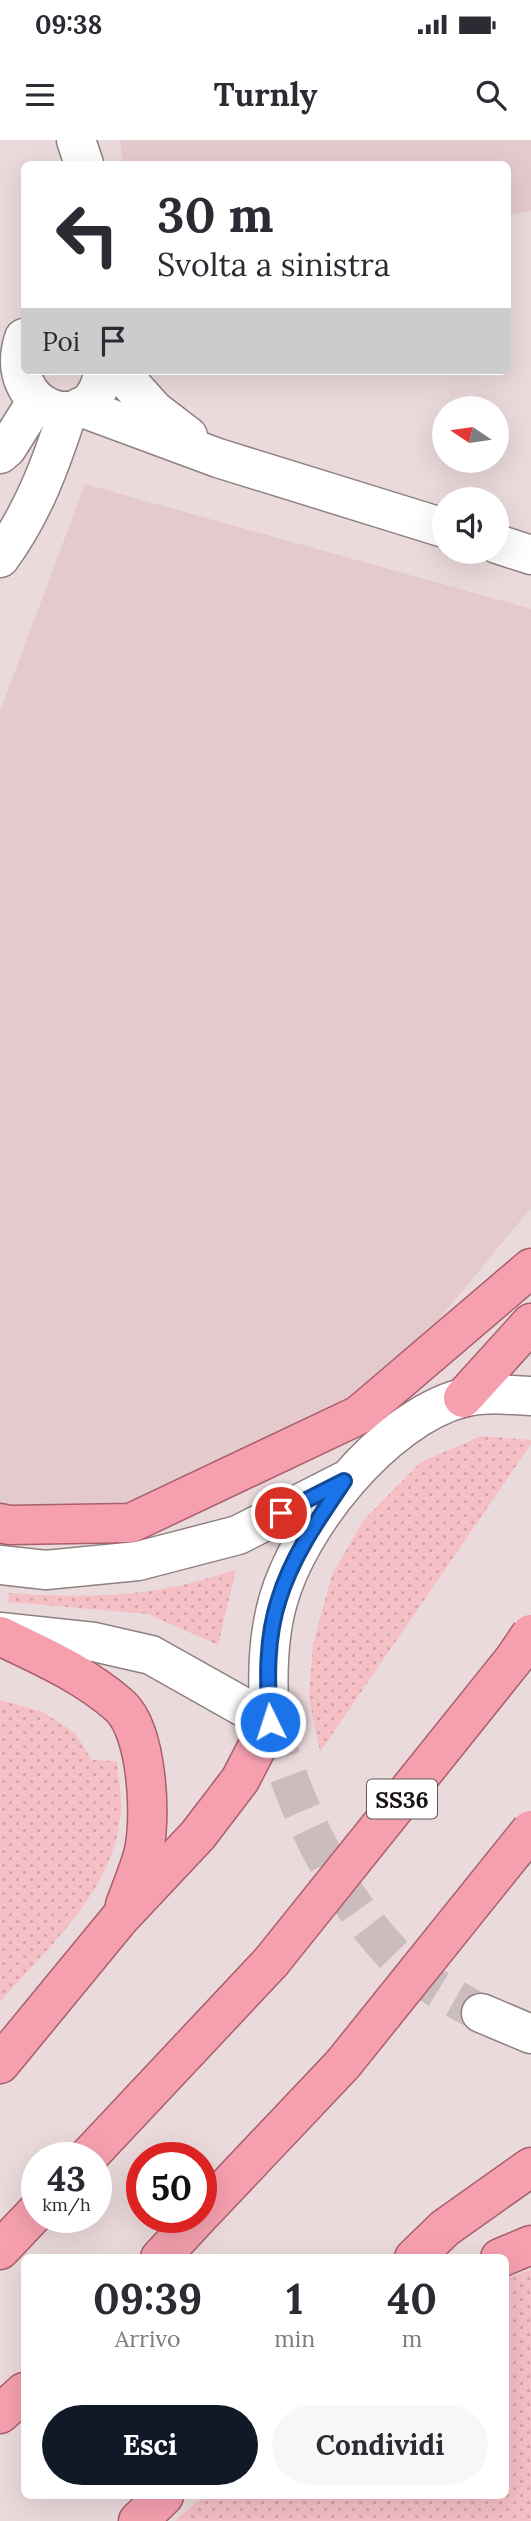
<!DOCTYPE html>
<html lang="it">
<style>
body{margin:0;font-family:Lora,serif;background:#f7f7f7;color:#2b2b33;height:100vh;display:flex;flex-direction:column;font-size:26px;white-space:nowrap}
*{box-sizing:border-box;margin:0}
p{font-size:23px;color:#7c7c81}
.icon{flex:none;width:38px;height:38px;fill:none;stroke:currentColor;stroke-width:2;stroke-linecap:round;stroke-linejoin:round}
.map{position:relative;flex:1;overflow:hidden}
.panel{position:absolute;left:21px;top:2114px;width:488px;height:245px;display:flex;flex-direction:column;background:#fff;border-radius:10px;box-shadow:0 7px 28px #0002}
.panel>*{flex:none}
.guide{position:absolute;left:21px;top:21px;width:490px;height:214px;border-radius:10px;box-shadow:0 7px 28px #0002;background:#fff;color:#2b2b33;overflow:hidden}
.needle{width:46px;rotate:283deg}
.buttons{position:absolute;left:432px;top:256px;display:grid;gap:14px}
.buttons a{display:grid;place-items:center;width:77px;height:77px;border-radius:50%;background:#fff;box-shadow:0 7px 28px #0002;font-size:35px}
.speed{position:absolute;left:21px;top:2002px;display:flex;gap:14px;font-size:35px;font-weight:700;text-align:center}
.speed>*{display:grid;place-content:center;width:91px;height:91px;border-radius:50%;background:#fff;box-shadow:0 7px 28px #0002;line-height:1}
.speed small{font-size:18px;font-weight:400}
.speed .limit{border:10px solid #d22;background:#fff;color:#111}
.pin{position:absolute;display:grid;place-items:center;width:60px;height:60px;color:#fff;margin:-30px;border:4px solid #fff;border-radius:50%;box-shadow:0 2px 7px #0007}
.me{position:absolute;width:77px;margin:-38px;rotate:356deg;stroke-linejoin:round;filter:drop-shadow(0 0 5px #0008)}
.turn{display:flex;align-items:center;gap:24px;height:147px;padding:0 21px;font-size:32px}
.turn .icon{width:91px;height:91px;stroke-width:2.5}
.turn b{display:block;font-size:49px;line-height:60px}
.then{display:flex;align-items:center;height:66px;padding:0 21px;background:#0003;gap:14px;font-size:26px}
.eta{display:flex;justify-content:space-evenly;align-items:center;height:119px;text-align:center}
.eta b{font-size:42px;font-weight:800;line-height:49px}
.action{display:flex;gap:14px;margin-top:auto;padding:14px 21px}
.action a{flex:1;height:80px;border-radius:42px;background:#111827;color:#fff;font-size:28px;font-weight:800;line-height:80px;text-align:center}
.action a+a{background:#f7f7f7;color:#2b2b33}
.status{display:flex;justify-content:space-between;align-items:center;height:49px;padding:0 35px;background:#fff;direction:ltr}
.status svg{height:19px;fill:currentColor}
header{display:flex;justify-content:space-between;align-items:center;height:91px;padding:0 21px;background:#fff;font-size:32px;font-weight:800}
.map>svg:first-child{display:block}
.built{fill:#e4cacd}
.green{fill:url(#green-dots)}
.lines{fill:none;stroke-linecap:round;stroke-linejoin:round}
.secondary-tunnel{stroke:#cbbcbe;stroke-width:38;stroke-dasharray:38 19;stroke-linecap:butt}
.minor-casing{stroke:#8f8082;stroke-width:41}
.tertiary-casing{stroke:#8f8082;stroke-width:41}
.secondary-casing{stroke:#8f8082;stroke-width:41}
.trunk-casing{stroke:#a75f6b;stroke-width:41}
.minor{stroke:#fff;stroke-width:38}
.tertiary{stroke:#fff;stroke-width:38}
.secondary{stroke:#fff;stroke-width:38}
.trunk{stroke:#f6a0af;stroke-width:38}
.trunk-bridge-casing{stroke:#a75f6b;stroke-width:41;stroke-linecap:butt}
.trunk-bridge{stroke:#f6a0af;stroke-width:38}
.route-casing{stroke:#114b97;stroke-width:18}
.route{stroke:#1a73e8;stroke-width:12}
.labels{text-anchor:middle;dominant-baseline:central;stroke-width:5;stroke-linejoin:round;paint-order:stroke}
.shield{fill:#fff;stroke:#5d595a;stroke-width:2}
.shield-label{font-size:23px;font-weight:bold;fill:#181213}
</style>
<div class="status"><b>09:38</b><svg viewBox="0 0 49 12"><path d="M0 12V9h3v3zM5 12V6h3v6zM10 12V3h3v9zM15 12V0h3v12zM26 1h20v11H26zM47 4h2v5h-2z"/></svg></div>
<header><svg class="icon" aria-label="menu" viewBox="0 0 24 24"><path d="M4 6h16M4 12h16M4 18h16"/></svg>Turnly<svg class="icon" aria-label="search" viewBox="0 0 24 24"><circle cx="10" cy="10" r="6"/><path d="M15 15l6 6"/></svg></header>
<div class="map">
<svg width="531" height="2381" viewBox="0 0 531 2381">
<defs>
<pattern id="green-dots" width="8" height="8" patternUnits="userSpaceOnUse" patternTransform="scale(1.75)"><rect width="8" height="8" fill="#f5bfc6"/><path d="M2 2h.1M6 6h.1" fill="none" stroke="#d1a3a9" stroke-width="1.8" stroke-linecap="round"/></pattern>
</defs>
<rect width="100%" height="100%" fill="#ebdadc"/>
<g class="built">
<path d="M120,0H531V71L508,75V24H123Z"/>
<path d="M85,344L531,469V1068L430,1190L303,1315L125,1369L0,1367V571Z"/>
</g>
<g class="green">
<path d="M481,1296L531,1300V1304L320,1612L309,1557L313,1504L332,1435L363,1381L421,1322Z"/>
<path d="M236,1430L218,1505L148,1474L8,1462L9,1453C64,1457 119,1458 173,1447C194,1443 215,1436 236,1430Z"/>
<path d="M0,1560L43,1572L75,1593L92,1620L117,1621C118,1637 122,1654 121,1670C116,1749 49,1806 0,1862Z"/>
<path d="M531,2130V2381H175L204,2356H506V2138Z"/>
</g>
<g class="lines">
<path class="secondary-tunnel" d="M270,1582C295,1664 332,1750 392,1813C417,1839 449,1856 481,1873"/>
<defs>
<g id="minor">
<path d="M119,231L154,270L188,296"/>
<path d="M80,267L218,318L444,388"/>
<path d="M497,404L531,415"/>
</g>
<g id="tertiary">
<path d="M76,0L84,24"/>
<path d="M24,198C0,270 94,303 103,231"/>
<path d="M0,314L7,308L34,265"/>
<path d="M0,418C33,373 51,324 68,271"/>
<path d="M0,1425L46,1430L138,1421L238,1395L344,1341"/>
<path d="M0,1492L94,1502L151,1515L270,1582"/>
</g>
<g id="secondary">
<path d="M270,1582C267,1541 267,1500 278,1461C299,1385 384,1279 462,1258C484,1252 509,1255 531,1256"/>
<path d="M481,1873L531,1894"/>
</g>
<g id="trunk">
<path d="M463,1258L531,1183"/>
<path d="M0,1383L9,1385L131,1383L359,1275L531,1128"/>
<path d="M0,1496C42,1516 85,1535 120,1566C148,1592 152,1680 143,1715C138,1732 131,1749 125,1765"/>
<path d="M0,1924L120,1778L198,1695L240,1640L270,1582"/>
<path d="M87,2018L271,1822"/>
<path d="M201,2074L343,1924"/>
<path d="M0,2110L37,2071"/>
<path d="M160,2118L198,2077"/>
<path d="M414,2118L445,2088L531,2027"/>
<path d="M500,2118L531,2105"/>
<path d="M0,2274L24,2252"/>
<path d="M138,2381L164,2356"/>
</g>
</defs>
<use href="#minor" class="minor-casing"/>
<use href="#tertiary" class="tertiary-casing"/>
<use href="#secondary" class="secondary-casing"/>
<use href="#trunk" class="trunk-casing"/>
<use href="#minor" class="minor"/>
<use href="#tertiary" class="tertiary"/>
<use href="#secondary" class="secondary"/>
<use href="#trunk" class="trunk"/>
<defs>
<g id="trunk-bridge">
<path d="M271,1822L514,1519L531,1494"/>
<path d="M343,1924L531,1690"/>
</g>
</defs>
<use href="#trunk-bridge" class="trunk-bridge-casing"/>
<use href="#trunk-bridge" class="trunk-bridge"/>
</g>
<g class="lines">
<defs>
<path id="route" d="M270,1582C267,1541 266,1498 279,1459C292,1416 319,1378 344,1341L281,1373"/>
</defs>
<use href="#route" class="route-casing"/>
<use href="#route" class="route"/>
</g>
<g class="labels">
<rect class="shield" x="367" y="1639.5" width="70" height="39" rx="5"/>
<g class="shield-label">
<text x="402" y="1659">SS36</text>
</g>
</g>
</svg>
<div class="buttons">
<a><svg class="needle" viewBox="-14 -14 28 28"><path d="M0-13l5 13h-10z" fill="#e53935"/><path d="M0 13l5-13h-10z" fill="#7c7c81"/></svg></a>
<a><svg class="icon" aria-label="sound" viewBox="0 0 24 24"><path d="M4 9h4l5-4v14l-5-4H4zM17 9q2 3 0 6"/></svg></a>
</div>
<div class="speed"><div>43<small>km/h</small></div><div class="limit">50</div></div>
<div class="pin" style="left:281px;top:1373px;background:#d93025"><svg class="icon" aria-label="arrive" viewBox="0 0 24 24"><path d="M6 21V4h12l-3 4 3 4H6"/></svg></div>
<svg class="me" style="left:270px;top:1582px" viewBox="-20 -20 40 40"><circle r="17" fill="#1a73e8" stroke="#fff" stroke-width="3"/><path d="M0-11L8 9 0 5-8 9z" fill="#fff"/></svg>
<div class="guide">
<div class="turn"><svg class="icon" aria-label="left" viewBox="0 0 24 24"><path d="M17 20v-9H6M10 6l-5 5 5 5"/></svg><div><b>30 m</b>Svolta a sinistra</div></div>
<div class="then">Poi<svg class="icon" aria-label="arrive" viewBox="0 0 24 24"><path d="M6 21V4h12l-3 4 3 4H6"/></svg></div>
</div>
<section class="panel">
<div class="eta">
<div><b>09:39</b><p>Arrivo</p></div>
<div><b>1</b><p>min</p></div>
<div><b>40</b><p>m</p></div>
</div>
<div class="action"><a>Esci</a><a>Condividi</a></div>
</section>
</div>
